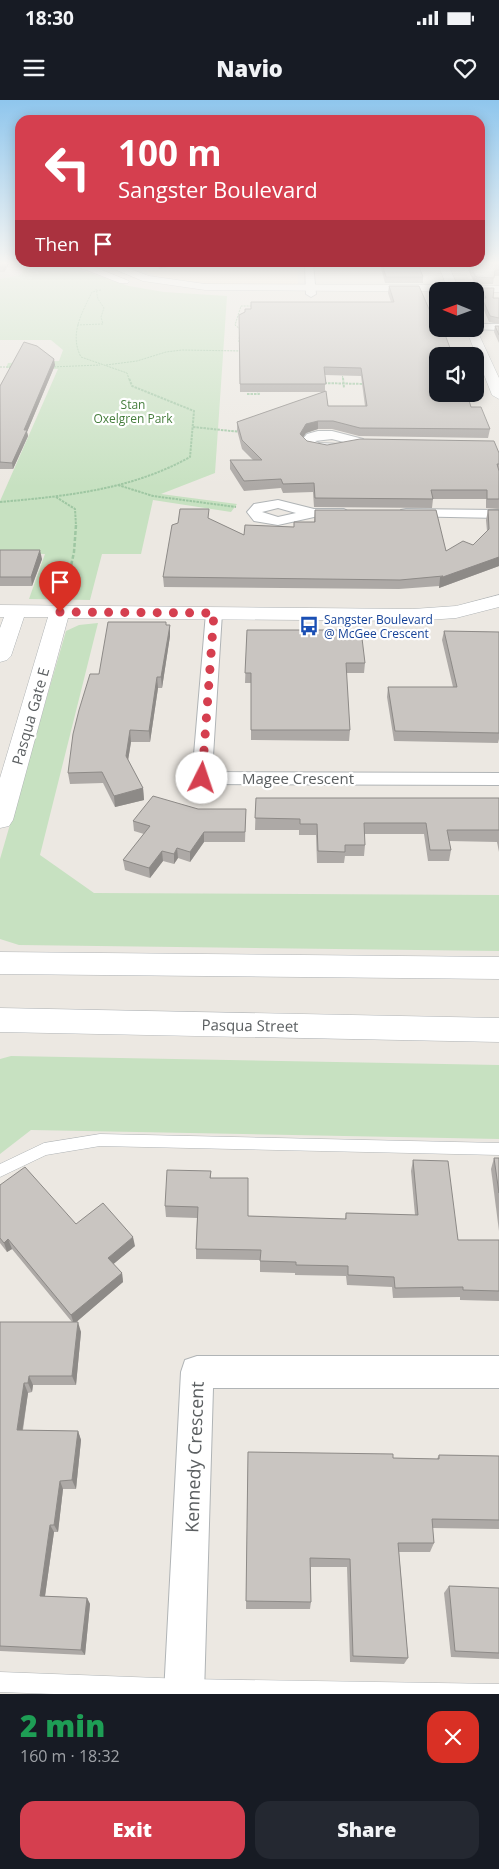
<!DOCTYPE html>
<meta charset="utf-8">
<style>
body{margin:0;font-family:"Open Sans",sans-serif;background:#242831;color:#f1f3f6;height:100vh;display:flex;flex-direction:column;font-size:19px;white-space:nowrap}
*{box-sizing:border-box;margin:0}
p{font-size:16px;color:#9ea1a6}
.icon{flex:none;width:28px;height:28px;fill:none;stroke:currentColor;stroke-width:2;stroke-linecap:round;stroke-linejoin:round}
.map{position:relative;height:1594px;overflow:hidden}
.drawer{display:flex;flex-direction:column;background:#171b24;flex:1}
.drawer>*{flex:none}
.guide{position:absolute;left:15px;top:15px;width:470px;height:152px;border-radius:15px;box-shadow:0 2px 12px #0003;background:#d53f4f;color:#fff;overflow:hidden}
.needle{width:32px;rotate:271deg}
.buttons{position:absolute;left:429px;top:182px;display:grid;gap:10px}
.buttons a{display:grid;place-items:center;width:55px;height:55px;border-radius:10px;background:#171b24;box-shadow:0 2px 12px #0003;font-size:25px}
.pin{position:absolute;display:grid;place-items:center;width:42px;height:42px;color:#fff;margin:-51px -21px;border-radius:50% 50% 50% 0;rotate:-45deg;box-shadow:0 0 5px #0007}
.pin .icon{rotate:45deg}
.me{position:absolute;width:55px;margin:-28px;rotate:4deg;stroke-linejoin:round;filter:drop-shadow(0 0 4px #0008)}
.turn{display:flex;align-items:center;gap:18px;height:105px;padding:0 20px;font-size:22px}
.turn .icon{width:65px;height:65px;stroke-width:2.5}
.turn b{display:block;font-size:35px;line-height:42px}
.then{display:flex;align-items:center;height:48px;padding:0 20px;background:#0003;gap:10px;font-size:19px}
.round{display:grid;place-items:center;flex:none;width:52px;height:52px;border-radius:15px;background:#242831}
.head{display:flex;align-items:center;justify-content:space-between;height:85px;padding:0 20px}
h1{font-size:30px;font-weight:800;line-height:38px;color:#1e9e55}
.cta{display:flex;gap:10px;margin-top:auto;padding:10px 20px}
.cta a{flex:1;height:58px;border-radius:15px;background:#d53f4f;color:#fff;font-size:20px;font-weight:800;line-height:58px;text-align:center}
.cta a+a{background:#242831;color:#f1f3f6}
.status{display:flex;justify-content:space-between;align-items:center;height:35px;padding:0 25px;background:#171b24;direction:ltr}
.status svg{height:14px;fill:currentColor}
header{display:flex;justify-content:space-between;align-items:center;height:65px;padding:0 20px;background:#171b24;font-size:22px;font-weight:800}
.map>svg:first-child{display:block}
.commercial{fill:#f9ecda}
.education{fill:#ded9d4}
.green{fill:#c7e1c1}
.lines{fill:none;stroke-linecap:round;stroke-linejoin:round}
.service-casing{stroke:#b0b4b6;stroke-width:1}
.minor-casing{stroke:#b0b4b6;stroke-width:2}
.tertiary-casing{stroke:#b0b4b6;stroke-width:1}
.secondary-casing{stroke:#afb3b6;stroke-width:1}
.path-far2{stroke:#9ec6a2;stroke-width:1;stroke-dasharray:2 1;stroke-linecap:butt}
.path-far1{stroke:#9ec6a2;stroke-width:2;stroke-dasharray:2.5 1;stroke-linecap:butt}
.path{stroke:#9ec6a2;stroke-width:2.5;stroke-dasharray:4 2;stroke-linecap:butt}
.service{fill:#fff;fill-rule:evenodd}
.minor{fill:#fff;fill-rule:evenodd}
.tertiary{fill:#fff;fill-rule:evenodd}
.secondary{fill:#fff;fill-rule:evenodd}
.wall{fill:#ada9a6;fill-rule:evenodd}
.shaded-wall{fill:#8d8a87}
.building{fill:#c9c5c1;stroke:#8d8a87}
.route{stroke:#d53f4f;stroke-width:9;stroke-dasharray:0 16.2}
.labels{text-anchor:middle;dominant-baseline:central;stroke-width:4.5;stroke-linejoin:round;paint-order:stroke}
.far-park-label{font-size:12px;fill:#467e3d;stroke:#fff}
.far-transit-label{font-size:12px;fill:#164399;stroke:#fff;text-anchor:start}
.street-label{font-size:15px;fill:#5b5f61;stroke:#fff}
.near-street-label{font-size:18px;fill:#5b5f61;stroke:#fff}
</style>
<div class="status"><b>18:30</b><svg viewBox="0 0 49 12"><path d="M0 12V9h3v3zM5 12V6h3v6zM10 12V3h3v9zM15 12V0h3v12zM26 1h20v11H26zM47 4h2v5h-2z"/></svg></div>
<header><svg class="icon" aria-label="menu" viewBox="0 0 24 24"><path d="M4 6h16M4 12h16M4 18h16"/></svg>Navio<svg class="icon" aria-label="heart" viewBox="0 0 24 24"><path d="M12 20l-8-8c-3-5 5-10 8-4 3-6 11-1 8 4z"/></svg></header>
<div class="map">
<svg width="499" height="1594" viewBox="0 0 499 1594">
<rect width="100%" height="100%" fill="#ece8e2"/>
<path class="commercial" d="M122,164H297L298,185L212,184L166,179Z"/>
<path class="education" d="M0,164H26L20,175L0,179Z"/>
<g class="green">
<path d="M26,164H63L129,186L164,192L227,196L215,373L161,394L237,404L231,412L153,400L141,454H102L90,500L29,499L45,454L0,453V401L58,269L6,268L8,263L59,261L63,250L51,240H0V179L20,175Z"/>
<path d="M98,523L40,755L94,793L499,795V851L19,845L0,839V759L66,531L79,525Z"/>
<path d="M11,956L499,965V1039L31,1030L0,1054V959Z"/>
</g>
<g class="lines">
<defs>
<g id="service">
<path d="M100,1034L499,1043V1055L100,1046L46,1055L0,1077V1064L44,1043Z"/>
<path d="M0,1572L185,1579L499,1584V1594H54L0,1592Z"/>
</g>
<g id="minor">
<path d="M85,164H103L82,169L81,167Z"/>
<path d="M305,164H313L316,194L311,197L306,194Z"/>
<path d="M475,224H499V230L471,229H475Z"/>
<path d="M318,331H332L363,339L365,342L359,346L332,339L315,341L319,343L340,344L342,347L340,350C327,353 310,352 301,341L307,334Z"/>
<path d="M278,400L314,409H344L351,413L344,417H314L278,425L254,421L247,412L254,404ZM278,408L296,413L278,417L262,412Z"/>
<path d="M406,409L499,410V418L401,416L399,413L401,410Z"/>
<path d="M214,508L222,513L212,672L499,673V685L202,684L195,682L192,678L206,513Z"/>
<path d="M197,1256H499V1288H213L204,1594H164L181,1272L185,1260Z"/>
</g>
<g id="tertiary">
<path d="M71,164H87L129,181L128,183H120Z"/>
<path d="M102,164H117L149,176L205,184L446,185L438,164H448L457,185L499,186V192L205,190L143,181Z"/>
<path d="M475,226L499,278V299L492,295L466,229H475Z"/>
<path d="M499,495V507L456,518L413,521L68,518L13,720L9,726L0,728V678L48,517H24L11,556L7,560L0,562V528L4,517H0V505L413,509L456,506Z"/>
</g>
<g id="secondary">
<path d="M0,852L499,857V879L0,874Z"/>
<path d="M0,908L499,918V942L0,932Z"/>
</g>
</defs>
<use href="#service" class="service-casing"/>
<use href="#minor" class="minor-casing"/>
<use href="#tertiary" class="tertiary-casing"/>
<use href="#secondary" class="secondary-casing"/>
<g class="path-far2">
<path d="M101,190L92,192C82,213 69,234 81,257L127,273L129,279"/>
<path d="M77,225L103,224L101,217L104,208L98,199L96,189"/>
<path d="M441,230H457"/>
<path d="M239,242L240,229L235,225L241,206H256"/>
<path d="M106,265L137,261L166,252L182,250L243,251"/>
<path d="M0,267H13"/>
<path d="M51,267L100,265"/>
<path d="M342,273L343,279"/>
</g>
<g class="path-far1">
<path d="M343,278L344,288"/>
<path d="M321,283L365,284"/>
<path d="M247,294H259L258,291L261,290"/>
<path d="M193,327L241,332"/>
<path d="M118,385L153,396L236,407"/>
<path d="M56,397L75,409L76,426"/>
<path d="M0,402C66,396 131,390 190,357L194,311L132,286L129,278"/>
</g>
<path class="path" d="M65,494L74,452L76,425"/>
<use href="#service" class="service"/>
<use href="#minor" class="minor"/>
<use href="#tertiary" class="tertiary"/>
<use href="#secondary" class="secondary"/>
</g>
<g class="wall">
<path d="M0,164H9L4,172H0Z"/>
<path d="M380,164H418L423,177V183H385Z"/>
<path d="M465,164H499V176H494L493,184H475Z"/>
<path d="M389,186L471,307L490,329L488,338L359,336L332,329H318L306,333L303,337L307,341L327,345L499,353V409L486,408V399H433L432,408L314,407L313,392L283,393L281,388L244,391L230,369V360H253L242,349L237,330V322L324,292H240L239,215L391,202L388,193ZM325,275L361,276L365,306H328L325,291Z"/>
<path d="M481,188L493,198H499V224L489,222L481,203L482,198L480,194Z"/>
<path d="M495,226H499V243L494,232Z"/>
<path d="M55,265L27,332L28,336L13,369H0V286Z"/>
<path d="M315,410L446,451L473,445L487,431L486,420L488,410L499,466L439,488V486L399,489L164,487L163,477L209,419L244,435L294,427L314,422Z"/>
<path d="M0,450L42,459L32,486H0Z"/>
<path d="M166,525H170V536L162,588H158L150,642H131L128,660L143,688L144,700L115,707L103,683L70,684L68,673Z"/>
<path d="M247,530L365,563L364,573H346L350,630L349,641L251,640V583H245Z"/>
<path d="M444,531L499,532V639L498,643L394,641L387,597L388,587H453L442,540Z"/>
<path d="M256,698H499V752L497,742L449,741L451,750L449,761H428L424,734H364L365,745L364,756H345L344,763H317L316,735H299V730H255Z"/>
<path d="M198,709H246L245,742H204L190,762L178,758L174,764L163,761L150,778L125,770L123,760L144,734L134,731L133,721Z"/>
<path d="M494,1058H499V1131L491,1069Z"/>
<path d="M413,1060L458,1140H499V1201L460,1200V1197L393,1198L392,1187L347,1185L346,1176L295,1175V1173L260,1172V1160L196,1159V1149L197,1118L166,1117L165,1106L211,1071V1078L248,1116L345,1119L346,1113L415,1115L411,1071Z"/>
<path d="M0,1085L76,1124L135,1146L113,1164L122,1173L123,1182L76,1222L81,1232L76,1285H33L32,1292L28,1293L23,1330L78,1331L81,1340L76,1389H63L58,1432H54L45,1496L87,1498L90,1504L85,1555L0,1551V1222H72L12,1149L7,1152L0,1143Z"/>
<path d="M248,1352L393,1358L437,1359L439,1355L499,1356V1429L432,1428L434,1443L430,1452H399L408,1558L404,1564L350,1562L347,1467H311V1502L310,1509H246Z"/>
<path d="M449,1486L499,1488V1559L451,1557L444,1493Z"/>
</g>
<g class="shaded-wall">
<path d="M5,164H9L4,172L3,167Z"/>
<path d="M163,164H183L159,169L158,165Z"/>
<path d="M54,259L55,265L27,332L28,336L13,369L12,363L24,330Z"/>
<path d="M318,321V329L306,333L300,342V334L306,324Z"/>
<path d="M40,450L42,459L32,486L31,477Z"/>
<path d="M499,454V466L439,488L440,478Z"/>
<path d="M170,525V536L162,588L161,577Z"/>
<path d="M157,577L158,588L150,642L149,631Z"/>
<path d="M130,630L131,642L127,667L126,656Z"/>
<path d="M143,688L144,700L115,707L114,696Z"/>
<path d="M204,732V742L190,762V752Z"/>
<path d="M177,748L178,758L174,764V754Z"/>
<path d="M162,751L163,761L150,778L149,768Z"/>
<path d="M133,1137L135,1146L110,1167L108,1158Z"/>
<path d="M8,1139L12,1149L7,1152L4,1143Z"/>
<path d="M122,1173L123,1182L74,1224L71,1215Z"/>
<path d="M78,1222L81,1232L76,1285L72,1276Z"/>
<path d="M29,1276L33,1285L32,1292L28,1283Z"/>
<path d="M24,1283L28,1293L21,1339L17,1330Z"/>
<path d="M78,1331L81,1340L76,1389L72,1380Z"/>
<path d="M60,1381L63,1389L58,1432L54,1425Z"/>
<path d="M50,1425L54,1432L44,1503L40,1496Z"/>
<path d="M87,1498L90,1504L85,1555L81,1550Z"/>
</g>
<g class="building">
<path d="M0,164H5L3,167H0Z"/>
<path d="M382,164H418L423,177H386Z"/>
<path d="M469,164H499V170H495L494,178L476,177Z"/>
<path d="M389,186H419L432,216H437L438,229H443L453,256H438V294H467L471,307H481L490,329L360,328L333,321H318L306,324L300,334L307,341L327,345L360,339L494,341L499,353V364H497L499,371V399H487V390H431L433,399L315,398L314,383L283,384L281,379L244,381L230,360H262L242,340L237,322L326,291L328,306H367L361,268L324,267L326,284H240L239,215L245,212V209H251V202H394Z"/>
<path d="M481,188H494L493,198H499V218L490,216L482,198H486Z"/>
<path d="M495,226H499V235Z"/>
<path d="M24,242L37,246L54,259L24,330H27L12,363L0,362V286Z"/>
<path d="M180,409H209L208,418L244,435L245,425L294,427V422H315V410H436L446,451L463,441L473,445L489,429L488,410H499V457L440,478L443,476L400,480L163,477L172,425L178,423Z"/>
<path d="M0,450H40L31,477H0Z"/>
<path d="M108,522H166V525H170L161,577H157L149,631L130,630L126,656L143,688L114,696L102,672L68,673L73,634L79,610L90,574H99Z"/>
<path d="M247,530H361L365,563H346L350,630H251V573H245Z"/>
<path d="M444,531L499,532V633L395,631L388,587H457Z"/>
<path d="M153,696L198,709H246L245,732H204L190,752L177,748L174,754L162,751L149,768L123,760L150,726L133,721Z"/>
<path d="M256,698H499V730H447L451,750H430L426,723H364L365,745H345V752L318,751L317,724H300V719L255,718Z"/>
<path d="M494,1058H499V1093Z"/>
<path d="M413,1060L448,1061L458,1140H499V1191L463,1190V1187L395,1188L394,1177L348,1175V1166L296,1165V1162L260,1161L261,1150L196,1149L198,1107L165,1106L167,1070L211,1071L210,1078H248V1116L346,1119V1113L418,1115Z"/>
<path d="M25,1067L76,1124L103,1103L133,1137L108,1158L122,1173L71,1215L8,1139L4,1143L0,1138V1085Z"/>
<path d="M0,1222H78L72,1276H29L28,1283H24L17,1330L78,1331L72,1380L60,1381L54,1425H50L40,1496L87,1498L81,1550L0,1546Z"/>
<path d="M248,1352L393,1354V1358L439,1359V1355L499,1356V1420L432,1419L434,1443H398L408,1558L353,1556L350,1459L310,1458L311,1502L246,1501Z"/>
<path d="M449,1486L499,1488V1553L455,1551Z"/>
</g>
<linearGradient id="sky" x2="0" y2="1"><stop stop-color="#8fc6ed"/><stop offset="0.42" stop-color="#f6f5f2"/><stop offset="1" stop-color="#f6f5f2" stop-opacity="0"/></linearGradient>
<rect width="499" height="387" fill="url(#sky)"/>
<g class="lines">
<path class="route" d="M60,512L214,513L202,678"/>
</g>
<defs>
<symbol id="bus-bare" viewBox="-9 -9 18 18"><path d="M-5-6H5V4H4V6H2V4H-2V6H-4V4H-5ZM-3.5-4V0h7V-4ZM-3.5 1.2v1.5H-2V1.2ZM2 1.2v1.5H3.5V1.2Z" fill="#1a4fb4" stroke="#fff" stroke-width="2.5" paint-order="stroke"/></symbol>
</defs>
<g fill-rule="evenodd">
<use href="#bus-bare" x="295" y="512" width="28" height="28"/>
</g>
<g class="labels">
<g class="far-park-label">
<text x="133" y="304">Stan<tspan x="133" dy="14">Oxelgren Park</tspan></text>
</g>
<g class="far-transit-label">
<text x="324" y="519">Sangster Boulevard<tspan x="324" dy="14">@ McGee Crescent</tspan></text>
</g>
<g class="street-label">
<text transform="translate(30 616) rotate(-74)">Pasqua Gate E</text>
<text x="298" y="678">Magee Crescent</text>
<text transform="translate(250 925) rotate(1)">Pasqua Street</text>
</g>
<g class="near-street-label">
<text transform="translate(194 1357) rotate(-88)">Kennedy Crescent</text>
</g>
</g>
</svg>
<div class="buttons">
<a><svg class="needle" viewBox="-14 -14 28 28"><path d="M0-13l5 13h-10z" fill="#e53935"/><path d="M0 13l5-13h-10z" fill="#9ea1a6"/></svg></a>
<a><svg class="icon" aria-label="sound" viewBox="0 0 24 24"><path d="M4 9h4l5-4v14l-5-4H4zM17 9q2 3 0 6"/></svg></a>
</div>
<div class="pin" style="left:60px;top:512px;background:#d93025"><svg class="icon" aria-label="arrive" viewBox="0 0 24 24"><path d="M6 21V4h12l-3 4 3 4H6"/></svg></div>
<svg class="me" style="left:202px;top:678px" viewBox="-20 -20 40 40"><circle r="19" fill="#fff"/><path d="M0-13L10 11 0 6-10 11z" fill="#d53f4f"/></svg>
<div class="guide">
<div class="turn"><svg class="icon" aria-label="left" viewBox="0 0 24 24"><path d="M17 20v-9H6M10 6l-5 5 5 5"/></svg><div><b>100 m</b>Sangster Boulevard</div></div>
<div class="then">Then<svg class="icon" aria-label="arrive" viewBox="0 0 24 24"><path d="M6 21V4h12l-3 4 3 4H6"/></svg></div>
</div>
</div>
<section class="drawer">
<div class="head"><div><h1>2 min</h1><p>160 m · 18:32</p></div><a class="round" style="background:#d93025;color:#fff"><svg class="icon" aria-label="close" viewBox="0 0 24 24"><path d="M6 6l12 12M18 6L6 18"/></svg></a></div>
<div class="cta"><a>Exit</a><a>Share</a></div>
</section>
